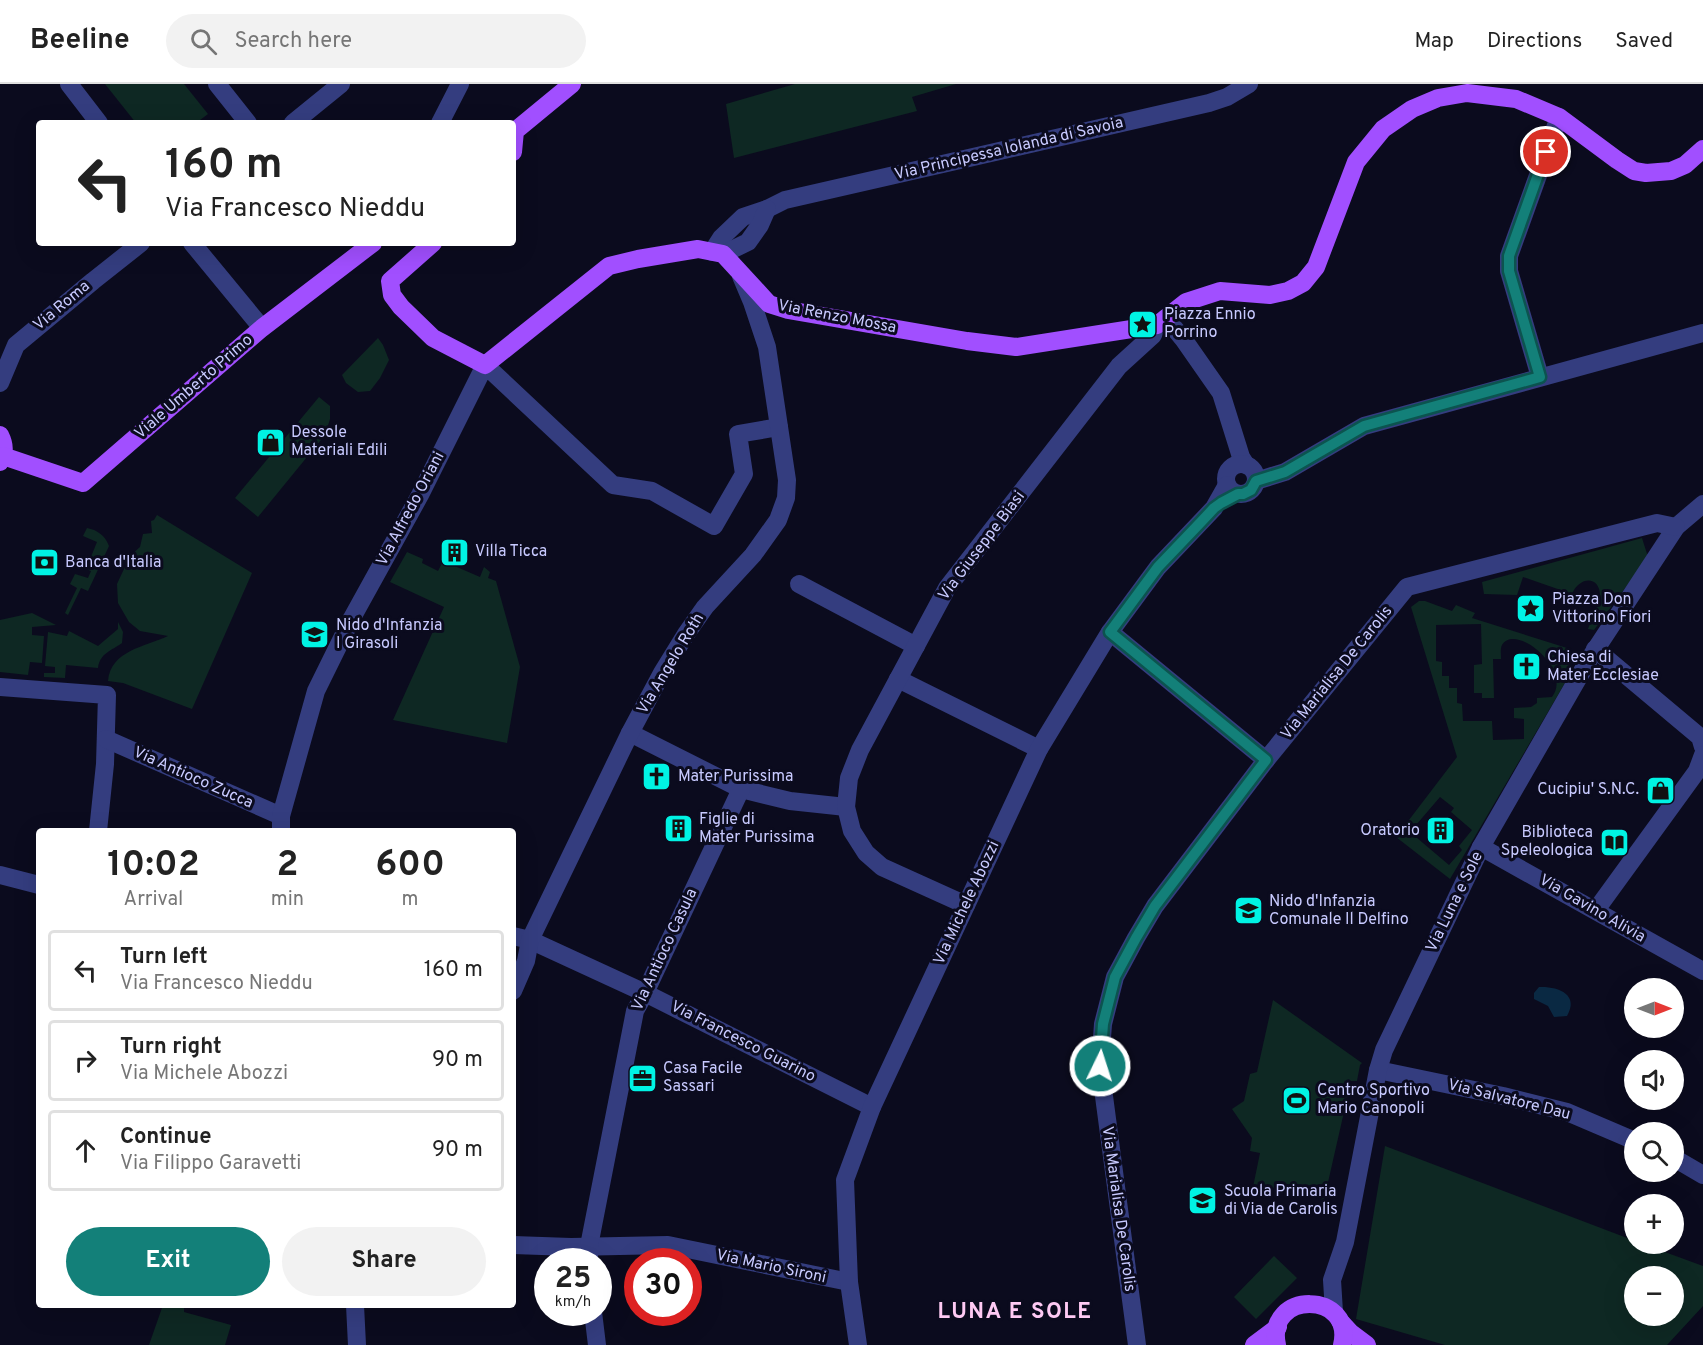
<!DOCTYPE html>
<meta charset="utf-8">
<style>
body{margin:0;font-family:Overpass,sans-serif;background:#f2f2f2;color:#222;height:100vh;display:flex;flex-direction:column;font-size:22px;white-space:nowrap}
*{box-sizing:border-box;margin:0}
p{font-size:20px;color:#767676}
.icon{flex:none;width:33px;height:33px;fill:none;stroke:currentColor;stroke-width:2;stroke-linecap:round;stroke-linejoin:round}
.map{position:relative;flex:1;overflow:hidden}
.sheet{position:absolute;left:36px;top:744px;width:480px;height:480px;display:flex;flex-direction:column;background:#fff;border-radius:6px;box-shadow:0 6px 24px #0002}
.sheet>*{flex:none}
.top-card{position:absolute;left:36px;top:36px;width:480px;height:126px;border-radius:6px;box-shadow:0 6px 24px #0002;background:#fff;color:#222;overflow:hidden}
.needle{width:39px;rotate:90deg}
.fabs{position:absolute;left:1624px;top:894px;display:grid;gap:12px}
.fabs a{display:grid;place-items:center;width:60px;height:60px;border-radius:50%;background:#fff;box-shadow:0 6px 24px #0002;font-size:30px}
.speed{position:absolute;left:534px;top:1164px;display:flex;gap:12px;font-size:30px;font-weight:700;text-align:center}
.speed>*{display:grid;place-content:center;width:78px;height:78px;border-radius:50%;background:#fff;box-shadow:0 6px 24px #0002;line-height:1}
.speed small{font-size:15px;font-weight:400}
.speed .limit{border:9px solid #d22;background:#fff;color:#111}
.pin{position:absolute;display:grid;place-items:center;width:51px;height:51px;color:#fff;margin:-26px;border:3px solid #fff;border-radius:50%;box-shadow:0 2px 6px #0007}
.me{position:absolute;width:66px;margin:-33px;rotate:4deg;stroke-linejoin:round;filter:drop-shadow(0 0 4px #0008)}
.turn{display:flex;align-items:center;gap:21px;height:126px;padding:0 30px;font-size:27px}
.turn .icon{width:78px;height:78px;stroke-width:2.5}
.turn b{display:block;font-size:42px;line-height:51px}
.eta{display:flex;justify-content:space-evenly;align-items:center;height:102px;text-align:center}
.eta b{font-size:36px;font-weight:700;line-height:42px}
.primary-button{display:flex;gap:12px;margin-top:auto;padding:12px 30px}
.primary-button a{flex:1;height:69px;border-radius:36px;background:#138079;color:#fff;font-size:24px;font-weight:700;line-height:69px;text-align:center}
.primary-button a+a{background:#f2f2f2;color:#222}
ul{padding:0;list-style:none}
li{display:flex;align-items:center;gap:18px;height:81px;margin:0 12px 9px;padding:0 18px;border:3px solid #e0e0e0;border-radius:6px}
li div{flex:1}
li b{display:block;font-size:22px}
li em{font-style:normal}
header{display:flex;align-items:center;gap:36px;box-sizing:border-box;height:84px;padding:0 30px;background:#fff;border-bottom:2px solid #e0e0e0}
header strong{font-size:28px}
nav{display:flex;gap:33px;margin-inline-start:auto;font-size:21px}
.search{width:420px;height:54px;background:#f2f2f2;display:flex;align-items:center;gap:15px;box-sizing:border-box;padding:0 21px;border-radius:33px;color:#767676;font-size:22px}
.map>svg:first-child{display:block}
.green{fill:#0e2823;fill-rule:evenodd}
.water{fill:#0a2943}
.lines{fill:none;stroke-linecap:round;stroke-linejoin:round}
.minor{stroke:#343d7f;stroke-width:18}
.major{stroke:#a14fff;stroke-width:18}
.route-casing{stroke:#0c534f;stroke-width:15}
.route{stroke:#138079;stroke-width:10}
.labels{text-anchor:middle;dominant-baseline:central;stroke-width:6;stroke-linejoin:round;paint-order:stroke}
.street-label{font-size:16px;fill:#c8caff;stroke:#0b0b1e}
.poi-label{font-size:16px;fill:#c8caff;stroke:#0b0b1e;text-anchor:start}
.district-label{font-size:22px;font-weight:bold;letter-spacing:1.5px;fill:#ffcaf4;stroke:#0b0b1e}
</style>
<header>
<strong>Beeline</strong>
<div class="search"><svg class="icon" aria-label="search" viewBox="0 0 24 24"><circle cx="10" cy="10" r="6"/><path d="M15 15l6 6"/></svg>Search here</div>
<nav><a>Map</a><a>Directions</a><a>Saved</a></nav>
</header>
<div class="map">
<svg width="1703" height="1261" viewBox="0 0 1703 1261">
<rect width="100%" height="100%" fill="#0b0b1e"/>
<g class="green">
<path d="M105,0H184L208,30L196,39H136Z"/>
<path d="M795,0H956L912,13L917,27L734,74L726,20Z"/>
<path d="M378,254L383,261L389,276L380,294L370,307L358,308L346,299L342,291Z"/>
<path d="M319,313L330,322V335L325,351L258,433L235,414Z"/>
<path d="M157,431L252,489L192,625L123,599L108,597C111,566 145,563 168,552L140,547L129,538L118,519L117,500L130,472L140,463L143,450L152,449L151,437L154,436Z"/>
<path d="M87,444C97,446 105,451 109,462L88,507L81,504L68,531L65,529L77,504L70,500L75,490L88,494L91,487L86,485L97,458L83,452Z"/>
<path d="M1642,454L1648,473L1594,546L1588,545L1600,513C1601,492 1580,491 1572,510L1523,493L1517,511L1484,510L1482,498Z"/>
<path d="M407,468L423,475L422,479L438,487L443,477L480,493L484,483L490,488L488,494L496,497L520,583L507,659L393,636L444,523L390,498Z"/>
<path d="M1419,517H1425L1452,527L1456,521L1475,529L1472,534L1567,564L1572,587L1450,795L1396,753L1457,673L1411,523ZM1481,540L1482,580L1474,581V609H1482V614H1494L1493,575H1501C1501,571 1500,565 1502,561C1516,538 1573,587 1552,613L1537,614V619L1531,623L1514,624V634L1524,635V655L1493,656L1492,637H1463L1462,620L1457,619V604H1449V592H1442V578L1436,577V541ZM1440,713L1454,724L1451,728L1472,746L1459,762L1462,766L1449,781L1410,748Z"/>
<path d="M32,529L56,541L32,543V551L44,552L42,579L30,578L28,591L0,588V536Z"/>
<path d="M118,538L123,548L122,559C111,567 100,569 98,584L66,581L65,594L44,593V589H55V583L45,582L48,548L67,552L69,547L98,562L118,545Z"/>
<path d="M1273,916L1362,979L1360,981L1357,997H1351L1324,1116L1266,1102L1253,1103L1260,1069L1250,1067L1252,1054L1232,1025L1244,1017L1250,990L1257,988Z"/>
<path d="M1385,1062L1635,1157V1160H1643L1703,1182V1222L1667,1261H1445L1356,1235ZM1635,1192H1674V1232H1635Z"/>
<path d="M1274,1172L1297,1194L1256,1235L1234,1213Z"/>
<path d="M163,1221H184V1228L231,1241L225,1261H149Z"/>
</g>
<path class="water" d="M1539,903C1557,902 1580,910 1567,932L1554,933L1548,922L1534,915V909Z"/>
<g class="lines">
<g class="minor">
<path d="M69,0L99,39"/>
<path d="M217,0L248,39"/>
<path d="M293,39L341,0"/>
<path d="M440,39L460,0"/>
<path d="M192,159L262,244"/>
<path d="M712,168L721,154L743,133L767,125L785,116L1209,19L1227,13L1249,0"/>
<path d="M723,170L748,158L760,141L767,125"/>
<path d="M1166,234L1184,256L1221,309L1241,373L1246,381"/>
<path d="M1540,293L1509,187V172L1559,33"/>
<path d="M0,299L16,261L93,197L141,159"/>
<circle cx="1241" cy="395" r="15"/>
<path d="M1256,397L1285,388L1364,342L1703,249"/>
<path d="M799,500L916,562"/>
<path d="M1110,548L1266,676"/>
<path d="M1595,565L1700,653L1703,663"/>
<path d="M898,595L1039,665"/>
<path d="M0,603L107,611L105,680L98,747"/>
<path d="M630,649L741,705L790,717L846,723"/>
<path d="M106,655L281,732"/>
<path d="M281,747V732L316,607L352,534L420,411L485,281L613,401L652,407L714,442L744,390L738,350L779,343"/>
<path d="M1481,763L1703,887"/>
<path d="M0,791L39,801"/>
<path d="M966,821L882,783L866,769L852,747L846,723L849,694L860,666L947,504L1119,282L1153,251L1157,241"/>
<path d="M1596,826L1697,687L1703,671"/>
<path d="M513,852L530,856L645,909L872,1023"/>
<path d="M513,907L526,877L530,856L630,649L662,589L686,550L705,523L753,471L778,436L786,414L787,396L767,263L752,218L741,192"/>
<path d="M1378,986L1503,1012L1567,1028L1635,1057"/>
<path d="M1674,1074L1703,1091"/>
<path d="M513,1161L571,1163L668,1161L849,1198"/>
<path d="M589,1178V1162L635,927L645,909L741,705"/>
<path d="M355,1221L357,1261"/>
<path d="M593,1228L597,1261"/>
<path d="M1334,1228L1332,1196L1345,1158L1378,986L1384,966L1481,763L1588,577L1676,443L1703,420"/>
<path d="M858,1261L849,1198L845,1096L872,1023L1039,665L1110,548L1158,483L1214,424L1227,401"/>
<path d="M1137,1261L1100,982L1103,940L1115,893L1136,854L1155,822L1266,676L1407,503L1657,439L1676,443"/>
</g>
<g class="major">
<path d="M513,68L515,47L572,0"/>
<path d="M433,159L390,197L392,211L401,223L433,254L485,281L609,182L638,175L698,165L723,170L769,220L788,226L967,257L1016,263L1157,241L1186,218L1220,207L1270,211L1288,207L1303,199L1316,183L1356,78L1383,45L1412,25L1438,14L1467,9L1516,15L1559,33L1617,76L1634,87L1646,89L1671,87L1685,81L1703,65"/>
<path d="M0,351C5,361 5,368 0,378"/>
<path d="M3,372L83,399L262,244L373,159"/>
<path d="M1340,1237L1351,1249L1367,1261"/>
<path d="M1254,1261L1278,1243"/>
<path d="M1277,1261C1265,1206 1355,1207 1342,1261"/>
</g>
</g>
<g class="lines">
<defs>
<path id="route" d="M1100,982L1103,940L1115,893L1136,854L1155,822L1266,676L1110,548L1158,483L1200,439L1214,424L1221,419L1238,410H1243L1251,406L1256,397L1285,388L1364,342L1540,293L1509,187V172L1546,68"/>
</defs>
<use href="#route" class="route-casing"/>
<use href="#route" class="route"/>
</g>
<defs>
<symbol id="sight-square" viewBox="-11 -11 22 22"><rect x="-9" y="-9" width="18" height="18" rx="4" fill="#00f3e4" stroke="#0b0b1e"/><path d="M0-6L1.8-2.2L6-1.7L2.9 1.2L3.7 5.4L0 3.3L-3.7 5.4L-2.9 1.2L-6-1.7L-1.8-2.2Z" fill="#111"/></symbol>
<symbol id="shop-square" viewBox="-11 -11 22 22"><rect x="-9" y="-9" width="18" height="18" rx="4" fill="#00f3e4" stroke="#0b0b1e"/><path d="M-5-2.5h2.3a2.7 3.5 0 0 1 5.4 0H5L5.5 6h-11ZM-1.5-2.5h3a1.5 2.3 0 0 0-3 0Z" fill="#111"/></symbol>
<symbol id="building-square" viewBox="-11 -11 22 22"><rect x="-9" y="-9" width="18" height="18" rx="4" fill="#00f3e4" stroke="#0b0b1e"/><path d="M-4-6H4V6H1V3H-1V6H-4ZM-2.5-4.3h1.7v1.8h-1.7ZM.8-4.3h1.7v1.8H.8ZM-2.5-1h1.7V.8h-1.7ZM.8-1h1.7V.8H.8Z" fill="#111"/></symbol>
<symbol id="bank-square" viewBox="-11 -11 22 22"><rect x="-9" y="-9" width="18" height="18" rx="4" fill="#00f3e4" stroke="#0b0b1e"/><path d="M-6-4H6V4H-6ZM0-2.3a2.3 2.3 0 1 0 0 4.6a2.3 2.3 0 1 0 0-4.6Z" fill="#111"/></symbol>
<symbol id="school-square" viewBox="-11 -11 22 22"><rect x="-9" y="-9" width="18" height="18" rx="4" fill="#00f3e4" stroke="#0b0b1e"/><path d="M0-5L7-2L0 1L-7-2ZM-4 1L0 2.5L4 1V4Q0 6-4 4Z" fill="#111"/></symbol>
<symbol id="church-square" viewBox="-11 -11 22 22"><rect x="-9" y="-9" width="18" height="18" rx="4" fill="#00f3e4" stroke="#0b0b1e"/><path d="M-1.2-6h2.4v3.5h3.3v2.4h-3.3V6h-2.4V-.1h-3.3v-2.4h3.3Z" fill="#111"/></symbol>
<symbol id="library-square" viewBox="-11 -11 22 22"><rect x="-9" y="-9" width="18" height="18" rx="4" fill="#00f3e4" stroke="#0b0b1e"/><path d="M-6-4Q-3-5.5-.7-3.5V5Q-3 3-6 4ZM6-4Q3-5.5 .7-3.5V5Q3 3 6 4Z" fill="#111"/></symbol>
<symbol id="office-square" viewBox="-11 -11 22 22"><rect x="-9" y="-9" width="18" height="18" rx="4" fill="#00f3e4" stroke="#0b0b1e"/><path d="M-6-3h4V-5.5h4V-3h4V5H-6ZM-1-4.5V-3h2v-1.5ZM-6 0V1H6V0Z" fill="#111"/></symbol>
<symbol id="stadium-square" viewBox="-11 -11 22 22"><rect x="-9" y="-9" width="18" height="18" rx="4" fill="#00f3e4" stroke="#0b0b1e"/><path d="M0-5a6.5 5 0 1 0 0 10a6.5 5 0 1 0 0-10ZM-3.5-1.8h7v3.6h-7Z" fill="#111"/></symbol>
</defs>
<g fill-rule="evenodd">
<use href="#sight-square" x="1126" y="224" width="33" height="33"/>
<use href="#shop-square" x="254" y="342" width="33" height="33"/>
<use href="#building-square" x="438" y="452" width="33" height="33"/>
<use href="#bank-square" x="28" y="462" width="33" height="33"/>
<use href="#sight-square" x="1514" y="508" width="33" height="33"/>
<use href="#school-square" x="298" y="534" width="33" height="33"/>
<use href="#church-square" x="1510" y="566" width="33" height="33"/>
<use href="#church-square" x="640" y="676" width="33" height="33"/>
<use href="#shop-square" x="1644" y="690" width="33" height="33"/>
<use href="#building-square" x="662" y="728" width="33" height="33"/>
<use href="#building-square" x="1424" y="730" width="33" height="33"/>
<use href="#library-square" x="1598" y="742" width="33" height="33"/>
<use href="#school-square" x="1232" y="810" width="33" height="33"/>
<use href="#office-square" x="626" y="978" width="33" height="33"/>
<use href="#stadium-square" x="1280" y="1000" width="33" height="33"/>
<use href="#school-square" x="1186" y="1100" width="33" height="33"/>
</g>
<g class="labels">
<g class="street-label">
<text transform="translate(1009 65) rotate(-13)">Via Principessa Iolanda di Savoia</text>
<text transform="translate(62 222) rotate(-40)">Via Roma</text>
<text transform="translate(837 233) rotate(11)">Via Renzo Mossa</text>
<text transform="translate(194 303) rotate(-41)">Viale Umberto Primo</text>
<text transform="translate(411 425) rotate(-62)">Via Alfredo Oriani</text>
<text transform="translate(982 462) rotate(-53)">Via Giuseppe Biasi</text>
<text transform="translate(671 580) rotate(-59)">Via Angelo Roth</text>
<text transform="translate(1337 589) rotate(-51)">Via Marialisa De Carolis</text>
<text transform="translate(193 694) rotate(24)">Via Antioco Zucca</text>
<text transform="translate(1455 818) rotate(-64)">Via Luna e Sole</text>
<text transform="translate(967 819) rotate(-65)">Via Michele Abozzi</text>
<text transform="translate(1592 825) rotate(30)">Via Gavino Alivia</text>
<text transform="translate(665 866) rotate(-65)">Via Antioco Casula</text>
<text transform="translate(743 958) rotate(27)">Via Francesco Guarino</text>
<text transform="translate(1509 1016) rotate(14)">Via Salvatore Dau</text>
<text transform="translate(1118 1125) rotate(82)">Via Marialisa De Carolis</text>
<text transform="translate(771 1183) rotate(12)">Via Mario Sironi</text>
</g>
<g class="poi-label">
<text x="1164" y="231">Piazza Ennio<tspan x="1164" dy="18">Porrino</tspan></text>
<text x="291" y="349">Dessole<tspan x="291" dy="18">Materiali Edili</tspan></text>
<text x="475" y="468">Villa Ticca</text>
<text x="65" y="479">Banca d'Italia</text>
<text x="1552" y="516">Piazza Don<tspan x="1552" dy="18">Vittorino Fiori</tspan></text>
<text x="336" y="542">Nido d'Infanzia<tspan x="336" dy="18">I Girasoli</tspan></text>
<text x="1547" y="574">Chiesa di<tspan x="1547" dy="18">Mater Ecclesiae</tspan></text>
<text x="678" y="693">Mater Purissima</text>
<text x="1639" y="706" text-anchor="end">Cucipiu' S.N.C.</text>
<text x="699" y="736">Figlie di<tspan x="699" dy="18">Mater Purissima</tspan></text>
<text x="1420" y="747" text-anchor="end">Oratorio</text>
<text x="1593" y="749" text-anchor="end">Biblioteca<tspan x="1593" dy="18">Speleologica</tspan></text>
<text x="1269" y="818">Nido d'Infanzia<tspan x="1269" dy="18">Comunale Il Delfino</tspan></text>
<text x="663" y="985">Casa Facile<tspan x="663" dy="18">Sassari</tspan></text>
<text x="1317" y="1007">Centro Sportivo<tspan x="1317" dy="18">Mario Canopoli</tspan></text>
<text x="1224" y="1108">Scuola Primaria<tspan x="1224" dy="18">di Via de Carolis</tspan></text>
</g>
<g class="district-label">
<text x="1015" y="1228">LUNA E SOLE</text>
</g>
</g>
</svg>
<div class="fabs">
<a><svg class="needle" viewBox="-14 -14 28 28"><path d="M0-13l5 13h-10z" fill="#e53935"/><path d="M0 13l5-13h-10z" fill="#767676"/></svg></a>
<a><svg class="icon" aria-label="sound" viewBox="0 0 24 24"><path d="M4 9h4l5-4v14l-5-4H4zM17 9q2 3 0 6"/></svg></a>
<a><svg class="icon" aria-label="search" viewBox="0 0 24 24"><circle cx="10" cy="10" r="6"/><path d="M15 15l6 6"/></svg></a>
<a>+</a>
<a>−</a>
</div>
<div class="speed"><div>25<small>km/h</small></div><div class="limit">30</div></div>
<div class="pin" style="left:1546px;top:68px;background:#d93025"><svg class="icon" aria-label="arrive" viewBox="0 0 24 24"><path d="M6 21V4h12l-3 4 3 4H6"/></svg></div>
<svg class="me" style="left:1100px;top:982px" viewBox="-20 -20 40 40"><circle r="17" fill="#138079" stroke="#fff" stroke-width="3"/><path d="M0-11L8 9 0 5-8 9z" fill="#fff"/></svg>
<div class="top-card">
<div class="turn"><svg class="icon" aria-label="left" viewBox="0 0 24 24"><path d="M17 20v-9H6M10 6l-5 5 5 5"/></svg><div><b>160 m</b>Via Francesco Nieddu</div></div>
</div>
<section class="sheet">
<div class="eta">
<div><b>10:02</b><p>Arrival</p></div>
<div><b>2</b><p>min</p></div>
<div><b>600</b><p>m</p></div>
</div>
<ul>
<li><svg class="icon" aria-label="left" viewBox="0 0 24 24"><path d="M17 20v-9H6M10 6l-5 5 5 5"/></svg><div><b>Turn left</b><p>Via Francesco Nieddu</p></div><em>160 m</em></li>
<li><svg class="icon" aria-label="right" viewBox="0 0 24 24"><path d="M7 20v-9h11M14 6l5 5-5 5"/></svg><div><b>Turn right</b><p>Via Michele Abozzi</p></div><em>90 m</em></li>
<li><svg class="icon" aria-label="ahead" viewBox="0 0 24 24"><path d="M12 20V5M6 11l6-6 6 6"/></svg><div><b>Continue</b><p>Via Filippo Garavetti</p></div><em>90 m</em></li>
</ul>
<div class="primary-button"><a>Exit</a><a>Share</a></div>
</section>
</div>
